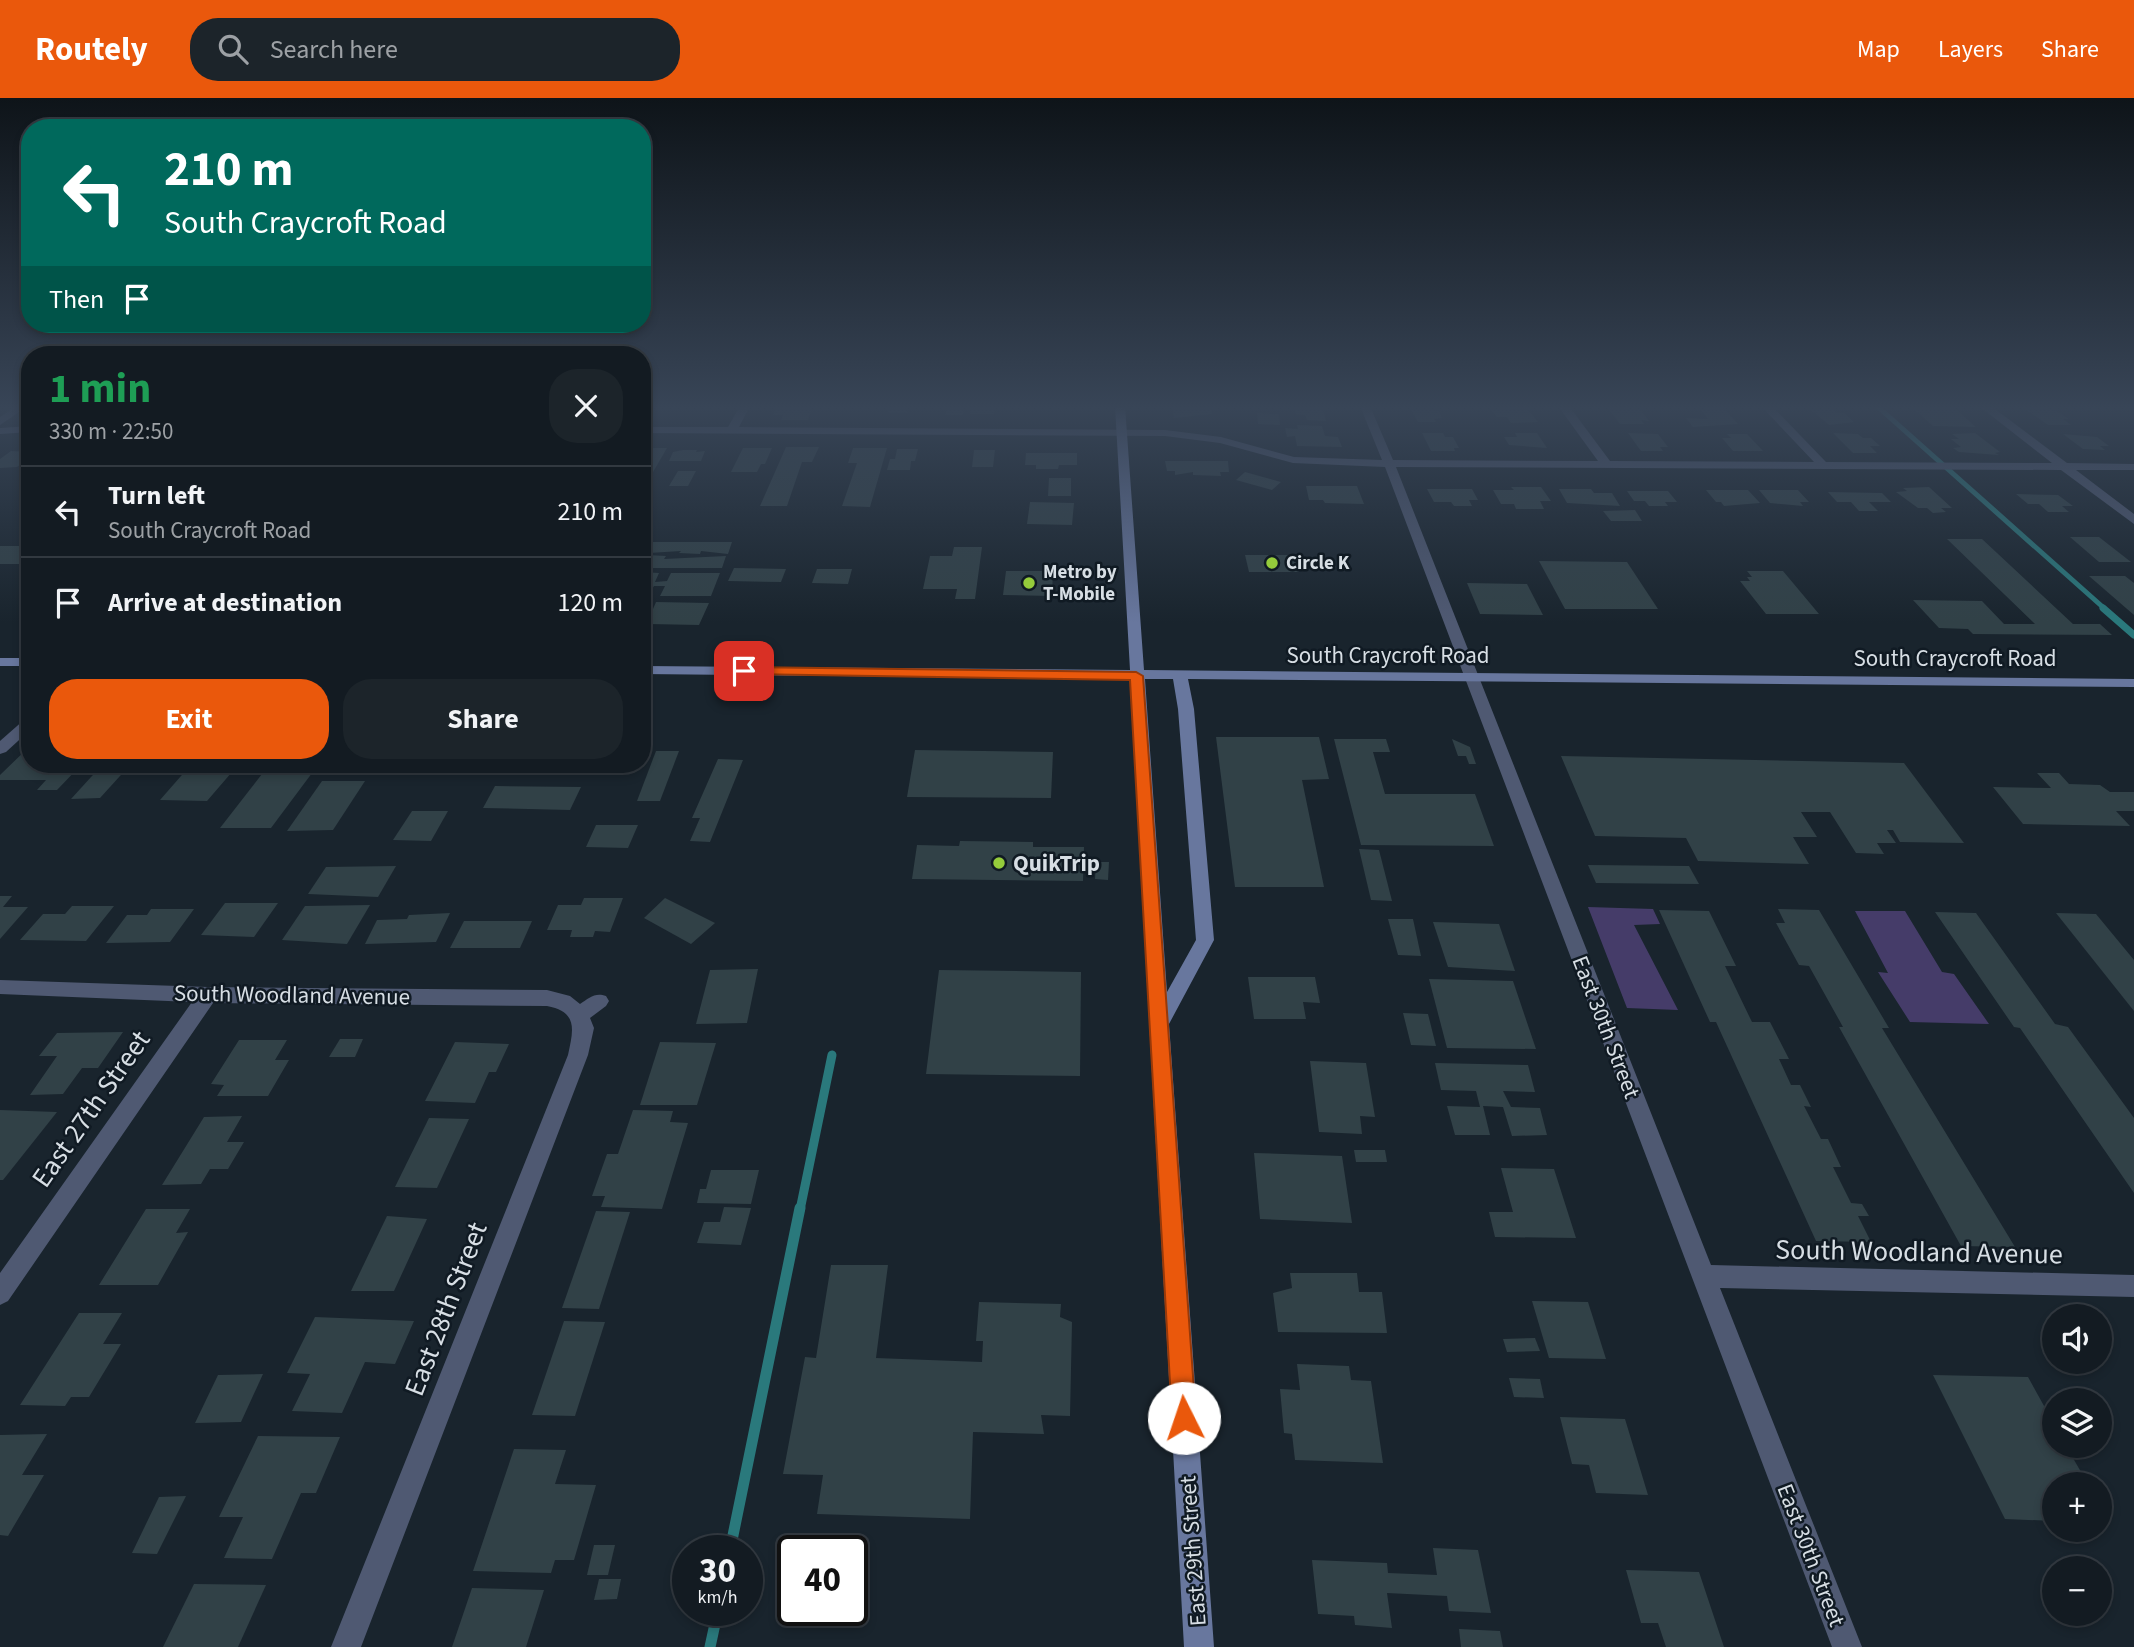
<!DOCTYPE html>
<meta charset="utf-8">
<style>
body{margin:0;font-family:"Source Sans 3",sans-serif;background:#1c242a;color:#f1f3f6;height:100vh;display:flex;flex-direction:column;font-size:26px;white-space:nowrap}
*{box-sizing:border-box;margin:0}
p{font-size:23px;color:#9da1a5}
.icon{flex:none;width:38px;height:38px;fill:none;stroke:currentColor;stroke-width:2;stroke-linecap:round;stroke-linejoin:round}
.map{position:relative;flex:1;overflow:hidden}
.side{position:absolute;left:21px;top:248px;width:630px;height:427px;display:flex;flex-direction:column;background:#131b22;border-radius:28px;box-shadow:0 4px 10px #0003,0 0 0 2px #323940}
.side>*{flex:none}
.top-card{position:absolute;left:21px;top:21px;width:630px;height:214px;border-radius:28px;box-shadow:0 4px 10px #0003,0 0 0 2px #323940;background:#00695c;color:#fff;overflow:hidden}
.fabs{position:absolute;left:2042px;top:1206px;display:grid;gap:14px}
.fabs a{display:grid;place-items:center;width:70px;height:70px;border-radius:50%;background:#131b22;box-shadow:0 4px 10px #0003,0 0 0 2px #323940;font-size:35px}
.speed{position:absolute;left:672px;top:1437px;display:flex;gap:14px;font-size:35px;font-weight:700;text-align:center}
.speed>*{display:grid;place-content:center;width:91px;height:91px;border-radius:50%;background:#131b22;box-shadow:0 4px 10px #0003,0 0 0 2px #323940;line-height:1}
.speed small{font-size:18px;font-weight:400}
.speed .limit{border:4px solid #111;border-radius:10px;background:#fff;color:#111}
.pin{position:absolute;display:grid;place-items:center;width:60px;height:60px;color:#fff;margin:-30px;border-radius:14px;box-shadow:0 4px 10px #0006}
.me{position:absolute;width:77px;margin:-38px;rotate:356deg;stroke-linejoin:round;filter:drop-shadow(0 0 5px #0008)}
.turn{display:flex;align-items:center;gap:24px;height:147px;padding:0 28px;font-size:32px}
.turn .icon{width:91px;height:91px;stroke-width:2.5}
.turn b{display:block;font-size:49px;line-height:60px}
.then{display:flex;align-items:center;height:66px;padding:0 28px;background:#0003;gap:14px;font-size:26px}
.round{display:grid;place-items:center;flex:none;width:74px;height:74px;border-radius:28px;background:#1c242a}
.headline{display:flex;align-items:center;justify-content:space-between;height:119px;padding:0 28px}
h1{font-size:42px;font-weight:700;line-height:52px;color:#1e9e55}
.cta{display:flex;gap:14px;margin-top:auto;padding:14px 28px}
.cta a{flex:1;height:80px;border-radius:28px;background:#ea580c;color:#fff;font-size:28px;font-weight:700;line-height:80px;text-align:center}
.cta a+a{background:#1c242a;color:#f1f3f6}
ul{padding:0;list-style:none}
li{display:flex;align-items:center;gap:21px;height:91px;padding:0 28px;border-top:2px solid #323940}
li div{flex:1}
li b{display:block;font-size:26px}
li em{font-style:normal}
header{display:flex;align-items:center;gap:42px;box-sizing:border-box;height:98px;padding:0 35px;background:#ea580c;color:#fff}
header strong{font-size:33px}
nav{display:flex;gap:38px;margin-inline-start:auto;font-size:24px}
.search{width:490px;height:63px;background:#1c242a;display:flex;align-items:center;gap:18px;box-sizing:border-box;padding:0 24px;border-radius:28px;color:#9da1a5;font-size:26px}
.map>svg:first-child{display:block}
.green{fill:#453c69}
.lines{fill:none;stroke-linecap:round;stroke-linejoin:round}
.stream-far3{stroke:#2a797c;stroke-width:5}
.stream-far2{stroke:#2a797c;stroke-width:7}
.stream-far1{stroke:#2a797c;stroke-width:9}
.stream{stroke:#2a797c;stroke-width:11}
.building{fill:#314147}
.street{fill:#4f5972;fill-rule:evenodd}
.secondary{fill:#68779e;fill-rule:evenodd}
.route{fill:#ea580c;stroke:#983908;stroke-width:2}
.poi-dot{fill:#95cc3b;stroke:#101a23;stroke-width:2.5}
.labels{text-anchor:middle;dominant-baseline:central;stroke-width:5;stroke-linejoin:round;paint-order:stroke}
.far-poi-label{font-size:19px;font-weight:bold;fill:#d7dee4;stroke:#101a23;text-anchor:start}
.street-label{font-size:23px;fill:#d7dee4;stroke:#101a23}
.poi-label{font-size:23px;font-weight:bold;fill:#d7dee4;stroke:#101a23;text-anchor:start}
.near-street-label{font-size:28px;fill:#d7dee4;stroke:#101a23}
</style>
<header>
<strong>Routely</strong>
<div class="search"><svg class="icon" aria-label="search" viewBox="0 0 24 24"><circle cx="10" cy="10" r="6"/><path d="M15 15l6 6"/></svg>Search here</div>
<nav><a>Map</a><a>Layers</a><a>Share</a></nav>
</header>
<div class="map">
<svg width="2134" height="1549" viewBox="0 0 2134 1549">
<rect width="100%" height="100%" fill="#19242d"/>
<g class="green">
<path d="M1588,809L1653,811L1660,826L1634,827L1678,912L1627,910Z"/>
<path d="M1855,813H1905L1942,874L1954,876L1989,926L1910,924L1878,874L1888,875Z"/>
</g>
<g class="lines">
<path class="stream-far3" d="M1877,308L2105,511"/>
<path class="stream-far2" d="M2103,510L2134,537"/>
<path class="stream-far1" d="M800,1112L832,957"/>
<g class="stream">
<path d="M730,1452L800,1110"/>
<path d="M710,1549L718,1512"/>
</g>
</g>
<g class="building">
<path d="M813,308L808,322H781L783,317H773L776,309Z"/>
<path d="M889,308H909L907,315H888Z"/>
<path d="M948,308H964L963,317H945Z"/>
<path d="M971,308H995L994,316H970Z"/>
<path d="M1172,308H1210L1212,316L1174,320Z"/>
<path d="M1322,308L1326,323L1307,322L1305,317L1296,316L1294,309Z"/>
<path d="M1502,308H1525L1538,324L1511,325L1507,319H1497L1491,311H1504Z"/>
<path d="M1703,308H1722L1738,326L1693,329L1686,320L1708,321L1701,312H1707Z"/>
<path d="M1911,308H1952L1976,329L1933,328Z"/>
<path d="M1410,310L1439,313L1442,320L1434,321L1436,324H1418Z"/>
<path d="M1608,310L1640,311L1649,323L1641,322L1644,326H1620Z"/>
<path d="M2024,310H2046L2058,314L2069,321H2063L2071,327H2048Z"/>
<path d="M1810,311H1833L1837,315H1844L1854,324L1829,327Z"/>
<path d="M1257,315L1279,316L1280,327L1258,326Z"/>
<path d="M1297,327L1322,328L1325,338L1338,339L1342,349L1297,348L1295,338L1287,339L1285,330L1298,331Z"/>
<path d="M1422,335H1443L1445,339H1453L1459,350H1454L1455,353H1431Z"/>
<path d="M1515,335H1537L1547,350L1509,347L1504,339H1517Z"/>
<path d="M1628,335L1658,336L1668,349H1660L1663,353H1641Z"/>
<path d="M1833,335L1858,336L1863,340H1871L1880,348H1870L1877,355H1853Z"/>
<path d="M1975,335L2000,354L1995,355L1999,357L1959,354L1953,350L1961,349L1951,341H1959L1952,336Z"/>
<path d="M1727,336H1747L1763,353H1733L1722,340H1731Z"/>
<path d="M2063,336L2097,339L2109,348H2100L2105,352L2083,351Z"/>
<path d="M786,349H819L812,364H802L787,408H760Z"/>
<path d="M643,350H667L642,393V351Z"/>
<path d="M743,350H772L765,366H761L757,374H731Z"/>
<path d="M853,350H887L870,409L842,408L857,365H848Z"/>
<path d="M897,351H918L915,363H911L910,372H887L890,361H895Z"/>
<path d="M683,352H697L696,354L705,353L701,363H669L673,354Z"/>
<path d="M974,352H995L993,369H972Z"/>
<path d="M11,353L30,354V360L17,369L0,370V361Z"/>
<path d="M1026,355H1077V367H1059L1058,371H1036V367H1025Z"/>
<path d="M1165,363H1228L1229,374H1220L1221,378L1193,377V374L1175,377V373H1167Z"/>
<path d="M678,373H696L688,388H669Z"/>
<path d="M1245,374L1281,384L1272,392L1236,382Z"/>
<path d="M1049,380H1071V398H1048Z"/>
<path d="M1306,388H1357L1364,406L1325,405L1323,402H1309Z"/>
<path d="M1511,389H1541L1551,403H1540L1544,411H1516L1514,406H1501L1493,392H1514Z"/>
<path d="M1929,389L1952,410H1941L1946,414L1933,415L1927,410H1918L1896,394L1907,393L1903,390Z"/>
<path d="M1427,391H1472L1478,402H1469L1472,408H1454L1451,404H1434Z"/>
<path d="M1559,391H1591L1594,395H1612L1620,408L1567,405Z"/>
<path d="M1706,392H1748L1760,405L1724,408L1721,404H1716Z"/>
<path d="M1759,392H1798L1809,404H1800L1803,408L1770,405Z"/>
<path d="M1627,393H1668L1677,404H1665L1668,408H1649L1645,403H1634Z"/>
<path d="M1828,394L1882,395L1891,404H1869L1878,413H1859L1851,404H1837Z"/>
<path d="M2016,396L2058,397L2073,408H2062L2069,414H2048L2039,406H2028Z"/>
<path d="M1030,404L1074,405L1072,427L1027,426Z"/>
<path d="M1635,412L1642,423H1611L1603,413Z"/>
<path d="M2070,439H2099L2131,464H2099Z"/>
<path d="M1947,441H1982L2073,526H2100L2112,537L1973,536L1968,531L1939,530L1913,502L1982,503L2004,526H2035Z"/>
<path d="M642,444H732L728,456L701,453L700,456L679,455L681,453L649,455L651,452H642Z"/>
<rect x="0" y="448" width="30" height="18"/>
<path d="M954,449H982L975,501H955L957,491H923L930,458H952Z"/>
<path d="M647,457L666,458L664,461L726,458L722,470H642V459Z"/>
<path d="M1245,457H1294L1299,474H1249Z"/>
<path d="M1539,463L1627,464L1658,511H1565Z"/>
<path d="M734,470L786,471L781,484L728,483Z"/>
<path d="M817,471H852L848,486L812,485Z"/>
<path d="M1006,473H1053L1052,498L1003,497Z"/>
<path d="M1747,473H1783L1819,516H1766L1740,483H1750L1747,479H1752Z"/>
<path d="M642,474L659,475L655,484L667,483L671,475H720L711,498H660L665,488H654L648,497H642Z"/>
<path d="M2089,478H2125L2134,485V517Z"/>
<path d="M1467,485L1527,486L1543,517L1480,516Z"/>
<path d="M642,503H647L643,511H653L656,504L709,505L699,527L648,526L652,518H642Z"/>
<path d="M1216,639H1319L1329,681L1302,682L1324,789H1235Z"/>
<path d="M1334,641H1386L1390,654H1373L1385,696H1475L1494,748L1361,747Z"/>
<path d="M1452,641L1470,649L1476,666H1469L1466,658H1458Z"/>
<path d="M30,648V667H81L57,692H37L46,682H0V677Z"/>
<path d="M915,652L1053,654L1051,700L907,699Z"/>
<path d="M656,653H679L660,703H637Z"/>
<path d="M1561,658L1904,665L1964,745L1900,744L1893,732H1887L1896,745H1877L1884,756L1856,755L1830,714H1801L1817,739H1793L1809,766L1698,763L1686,740L1595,738Z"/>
<path d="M718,661L743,662L710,744L690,743L700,720H692Z"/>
<path d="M102,667H130L100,700L71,701Z"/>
<path d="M178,667H238L207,703L160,702L188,670L172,673Z"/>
<path d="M269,667H318L271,730H220Z"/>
<path d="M2037,675H2059L2069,686L2100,687L2110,694H2134V713H2116L2130,728L2023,726L1993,689L2051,690Z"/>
<path d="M322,683H365L333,732L287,733Z"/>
<path d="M495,688L581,689L570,712L483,710Z"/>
<path d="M412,713H448L431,743L393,742Z"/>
<path d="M596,727H638L628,750L586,749Z"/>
<path d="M960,743L1033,744V749H1084L1083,783L912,781L917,747L959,748Z"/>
<path d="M1359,751L1379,752L1392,803L1371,802Z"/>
<path d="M1096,764H1109L1108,782L1095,781Z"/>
<path d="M1588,767L1689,768L1699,786L1596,785Z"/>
<path d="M396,768L378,799L308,796L326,769Z"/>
<path d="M0,798H12L3,809H28L0,841Z"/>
<path d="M584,800H623L610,834L595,833L593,839H570L572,832H547L558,807H581Z"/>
<path d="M665,800L715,825L691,846L644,820Z"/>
<path d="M225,805H278L254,839L201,837Z"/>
<path d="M370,807L347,846L282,842L305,808Z"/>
<path d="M72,808H114L86,843L20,842L43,816H65Z"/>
<path d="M151,811H194L170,844L106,845L127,817H147Z"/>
<path d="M1778,811L1819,812L1889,930H1882L2015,1149L1961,1148L1839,929H1843L1809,868L1799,867L1776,825H1785Z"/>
<path d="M1659,812L1709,813L1736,868H1725L1750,920L1752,924H1770L1789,961H1779L1791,987H1800L1811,1009L1804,1008L1821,1041H1828L1841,1069H1833L1851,1105L1862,1106L1869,1118H1858L1871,1144L1816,1143L1716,924H1710Z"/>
<path d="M1935,814L1976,815L2055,926L2068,929L2134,1020V1095L2020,930L2014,929Z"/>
<path d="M450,815L436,844L365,846L377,822L407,821L409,817Z"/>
<path d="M2056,815L2096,816L2134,862V913Z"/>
<path d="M1388,821H1413L1421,858L1398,857Z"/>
<path d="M464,823H532L520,850H450Z"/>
<path d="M1433,824L1499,826L1515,873L1448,869Z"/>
<path d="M758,871L747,925L696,926L710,872Z"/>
<path d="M939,872L1081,874L1080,978L926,976Z"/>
<path d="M1248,879H1315L1320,905L1303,904L1306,921H1254Z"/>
<path d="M1429,881L1513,883L1536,951L1447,950Z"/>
<path d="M1403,915L1428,916L1436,948L1411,947Z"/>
<path d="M123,934L98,970H82L63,996L30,997L57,958H39L57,935Z"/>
<path d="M340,941H363L355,959H329Z"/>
<path d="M239,942H287L275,962H289L268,998H217L224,987L211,986Z"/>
<path d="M455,944L509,946L496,974H489L475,1005L425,1003Z"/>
<path d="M660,944L716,945L697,1007H640Z"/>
<path d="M1310,963L1366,965L1375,1019L1360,1018L1362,1036L1319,1034Z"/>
<path d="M1435,965L1528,967L1535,994L1503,993L1511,1009L1540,1010L1547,1037L1512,1038L1503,1009L1483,1008L1490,1037H1455L1447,1008L1480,1009L1476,993L1441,992Z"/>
<path d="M0,1012L57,1014L3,1082H0Z"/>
<path d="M633,1012L673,1013L670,1024L688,1025L662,1111L601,1109L605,1098H592L607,1056H618Z"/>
<path d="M242,1018L227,1044H244L228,1071H210L201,1086L162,1087L204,1019Z"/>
<path d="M429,1020L469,1021L437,1090L395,1089Z"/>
<path d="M1354,1052H1385L1387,1064H1356Z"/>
<path d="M1254,1055L1342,1058L1352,1125L1260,1121Z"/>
<path d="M1501,1070L1554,1071L1576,1140L1495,1139L1489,1114H1513Z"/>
<path d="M711,1072H759L751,1106L697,1105L700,1091H706Z"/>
<path d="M724,1109L751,1110L741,1147L697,1145L704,1124H720Z"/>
<path d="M146,1111H190L176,1135L188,1134L158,1187H99Z"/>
<path d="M596,1113L630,1114L599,1211L562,1210Z"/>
<path d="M387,1118L427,1121L394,1193H351Z"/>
<path d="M831,1167H888L876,1260L982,1264L983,1243H976L979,1204L1061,1206L1060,1219L1072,1224L1070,1318L1041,1317L1044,1336L973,1334L970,1421L817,1416L823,1377L783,1376L805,1259L816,1260Z"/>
<path d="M1290,1175H1357L1359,1194H1382L1387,1235L1278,1234L1273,1195L1292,1190Z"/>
<path d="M1532,1203L1588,1204L1606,1261L1549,1260Z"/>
<path d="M79,1215H122L103,1246H121L89,1299H71L65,1308L20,1307Z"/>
<path d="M315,1219L414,1223L395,1266L365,1264L342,1315L292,1313L310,1276L287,1275Z"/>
<path d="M564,1223L605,1224L575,1318L532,1317Z"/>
<path d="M1535,1240L1540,1253L1507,1254L1503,1241Z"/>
<path d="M1297,1266L1349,1268L1351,1282L1371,1283L1383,1365L1295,1362L1292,1336L1284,1335L1280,1291L1300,1292Z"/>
<path d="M263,1276L241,1324L195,1325L218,1277Z"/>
<path d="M1933,1277L2028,1279L2054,1326V1348H2066L2088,1386H2054V1423L2005,1421Z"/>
<path d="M1509,1280L1540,1281L1544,1300L1514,1299Z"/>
<path d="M1560,1319L1625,1321L1648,1397L1596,1395L1589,1367L1572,1366Z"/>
<path d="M47,1336L22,1377H44L8,1438L0,1437V1337Z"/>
<path d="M258,1338L340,1339L316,1395H301L272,1461L224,1460L243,1419H219Z"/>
<path d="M514,1351L566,1352L555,1386L596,1387L574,1462H555L551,1475L473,1473Z"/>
<path d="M186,1398L157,1456L132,1455L159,1399Z"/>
<path d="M594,1447H615L608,1477H587Z"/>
<path d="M1433,1450L1478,1452L1491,1515L1449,1513L1447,1498L1387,1495L1392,1530L1355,1527L1354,1518L1318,1516L1312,1462L1387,1465L1388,1475L1437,1477Z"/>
<path d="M1626,1472L1699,1474L1724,1549H1666L1658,1525H1641Z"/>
<path d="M599,1481H621L617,1501L594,1502Z"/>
<path d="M194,1486L266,1487L238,1549H163Z"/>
<path d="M472,1490L544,1492L526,1549H452Z"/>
<path d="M1459,1531L1500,1533L1503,1549H1461Z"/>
</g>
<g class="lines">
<g class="street">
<path d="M16,308H28L0,327V319Z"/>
<path d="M740,308H750L739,329L1165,332L1221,339L1294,359L1382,362L1360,308H1370L1393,362L1598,363L1558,308H1569L1610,363L1814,364L1761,308H1772L1826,364L2052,365L1979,308H1991L2067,365L2134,366V372H2076L2134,416V426L2061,372L1396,369L1711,1167L2134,1177V1199L1720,1190L1862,1549H1832L1385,369L1293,365L1220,345L1165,338L642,335V329H728Z"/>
<path d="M30,328V334L0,336V330Z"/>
<path d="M30,619V632L6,654L0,656V643L25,621Z"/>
<path d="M0,882L208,889L547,892L570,898L580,906C589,900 595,894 606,898L609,903L606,908L590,920L594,930L588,957L361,1549H331L568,957C573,933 579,914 547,908L213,905L8,1203L0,1207V1175L192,904L0,896Z"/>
</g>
<g class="secondary">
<path d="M1115,308H1125L1144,572L2134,581V589L1188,581L1194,611L1214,842L1169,926L1214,1549H1184L1130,581L642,576V568L1130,572ZM1145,581H1173L1178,611L1196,842L1167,894Z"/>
<rect x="0" y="560" width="30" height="8"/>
</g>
</g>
<linearGradient id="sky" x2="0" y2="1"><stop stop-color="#0e1419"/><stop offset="0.59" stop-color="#384557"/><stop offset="1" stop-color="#384557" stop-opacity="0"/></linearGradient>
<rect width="2134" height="525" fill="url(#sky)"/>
<path class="route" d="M744,569L1136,574L1143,578L1196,1320L1192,1329L1184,1332L1176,1329L1172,1320L1130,582L739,576V570Z"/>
<g class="poi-dot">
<circle cx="1272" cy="465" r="7"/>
<circle cx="1029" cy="485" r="7"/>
<circle cx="999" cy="765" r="7"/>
</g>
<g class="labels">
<g class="far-poi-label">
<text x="1286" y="465">Circle K</text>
<text x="1043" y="474">Metro by<tspan x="1043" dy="22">T-Mobile</tspan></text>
</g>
<g class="street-label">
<text x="1388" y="557">South Craycroft Road</text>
<text x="1955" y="560">South Craycroft Road</text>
<text transform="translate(292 897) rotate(1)">South Woodland Avenue</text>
<text transform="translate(1606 929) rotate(69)">East 30th Street</text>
<text transform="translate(1193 1453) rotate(-94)">East 29th Street</text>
<text transform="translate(1811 1457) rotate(69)">East 30th Street</text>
</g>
<g class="poi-label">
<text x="1013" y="765">QuikTrip</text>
</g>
<g class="near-street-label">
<text transform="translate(91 1011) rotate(-55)">East 27th Street</text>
<text transform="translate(1919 1154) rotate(1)">South Woodland Avenue</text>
<text transform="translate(446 1211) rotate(-69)">East 28th Street</text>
</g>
</g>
</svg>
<div class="fabs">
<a><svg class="icon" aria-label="sound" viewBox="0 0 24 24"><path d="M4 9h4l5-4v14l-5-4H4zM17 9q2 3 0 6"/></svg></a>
<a><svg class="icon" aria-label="layers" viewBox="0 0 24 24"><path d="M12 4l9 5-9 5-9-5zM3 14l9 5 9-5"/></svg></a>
<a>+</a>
<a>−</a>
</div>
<div class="speed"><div>30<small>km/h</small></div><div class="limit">40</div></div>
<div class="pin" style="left:744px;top:573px;background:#d93025"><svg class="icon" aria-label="arrive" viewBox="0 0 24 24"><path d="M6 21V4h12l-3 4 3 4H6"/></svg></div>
<svg class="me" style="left:1184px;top:1320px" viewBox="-20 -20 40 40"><circle r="19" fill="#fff"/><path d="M0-13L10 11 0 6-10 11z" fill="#ea580c"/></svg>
<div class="top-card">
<div class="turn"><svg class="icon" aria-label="left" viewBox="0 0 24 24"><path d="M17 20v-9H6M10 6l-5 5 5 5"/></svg><div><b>210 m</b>South Craycroft Road</div></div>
<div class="then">Then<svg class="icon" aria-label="arrive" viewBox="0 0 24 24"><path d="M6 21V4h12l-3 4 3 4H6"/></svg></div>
</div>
<section class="side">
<div class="headline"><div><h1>1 min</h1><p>330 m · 22:50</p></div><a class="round"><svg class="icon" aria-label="close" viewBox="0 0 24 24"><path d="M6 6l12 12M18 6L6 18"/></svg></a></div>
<ul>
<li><svg class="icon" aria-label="left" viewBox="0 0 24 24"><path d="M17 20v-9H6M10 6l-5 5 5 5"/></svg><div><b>Turn left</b><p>South Craycroft Road</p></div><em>210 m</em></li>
<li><svg class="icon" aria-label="arrive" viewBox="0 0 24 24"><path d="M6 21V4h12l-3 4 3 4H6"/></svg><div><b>Arrive at destination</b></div><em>120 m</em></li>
</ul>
<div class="cta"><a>Exit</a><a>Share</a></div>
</section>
</div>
